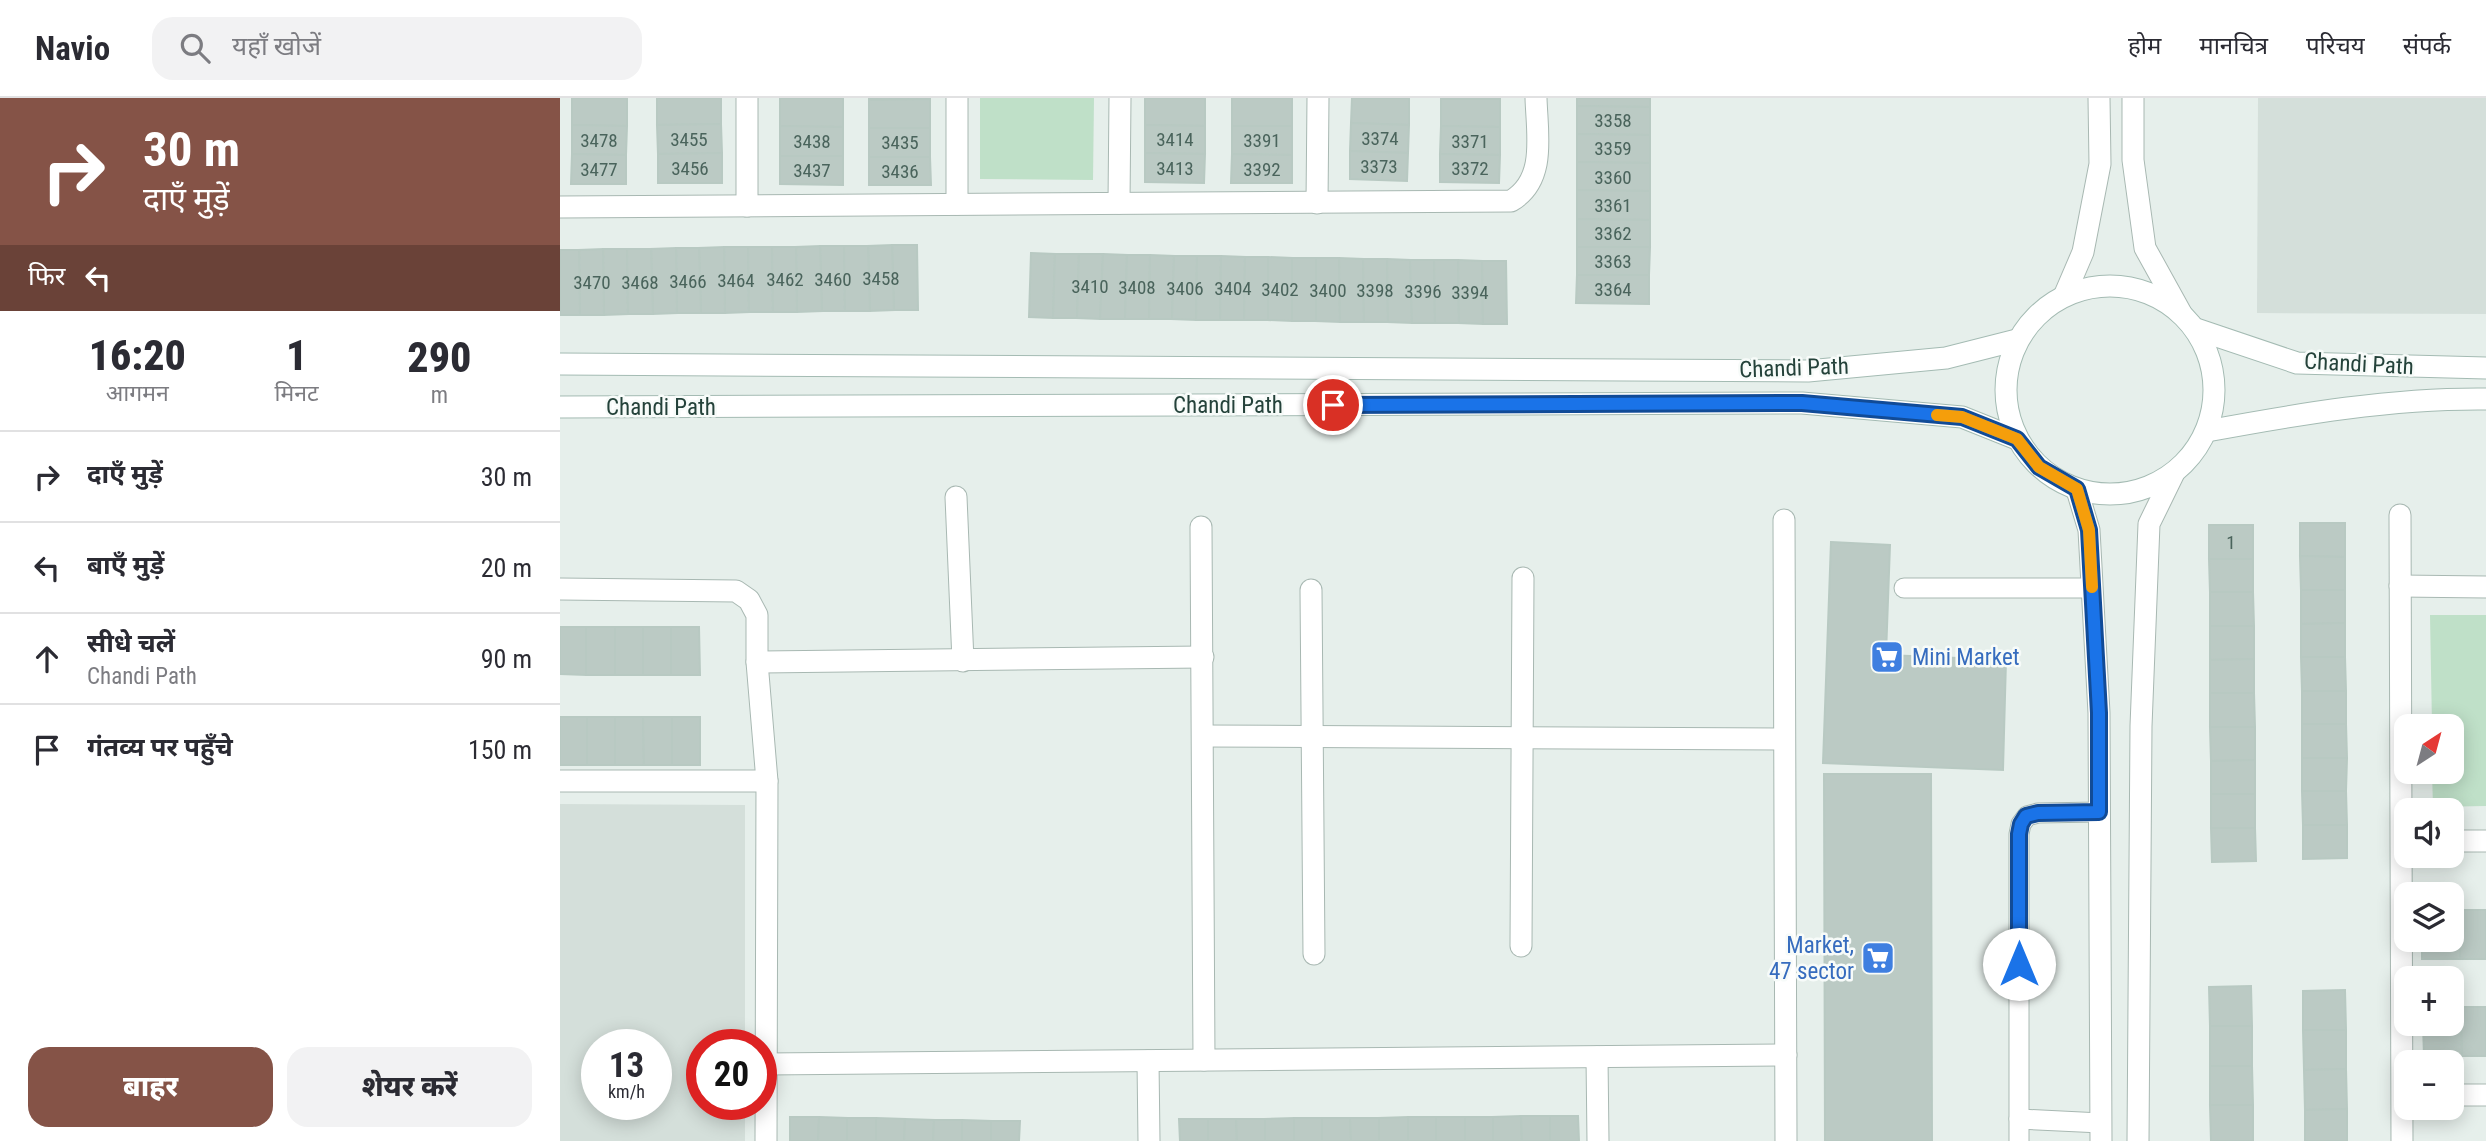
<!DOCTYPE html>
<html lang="hi">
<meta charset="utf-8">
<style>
body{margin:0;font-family:"Roboto Condensed","Noto Sans Devanagari",sans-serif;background:#f2f2f3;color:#2b2b33;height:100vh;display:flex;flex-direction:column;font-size:26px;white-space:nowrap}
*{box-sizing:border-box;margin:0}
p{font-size:23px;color:#7c7c81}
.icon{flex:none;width:38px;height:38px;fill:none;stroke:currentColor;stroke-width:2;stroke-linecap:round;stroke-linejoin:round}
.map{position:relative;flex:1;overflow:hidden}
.panel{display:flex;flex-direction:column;background:#fff;width:560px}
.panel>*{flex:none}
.guide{background:#855347;color:#fff;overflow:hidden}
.needle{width:46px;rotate:36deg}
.buttons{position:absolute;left:1834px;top:616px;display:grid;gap:14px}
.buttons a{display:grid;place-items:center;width:70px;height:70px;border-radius:14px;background:#fff;box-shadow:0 4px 18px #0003;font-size:35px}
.speed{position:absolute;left:21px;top:931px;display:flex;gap:14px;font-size:35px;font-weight:700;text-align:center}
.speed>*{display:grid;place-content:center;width:91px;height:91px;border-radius:50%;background:#fff;box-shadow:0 4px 18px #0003;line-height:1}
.speed small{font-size:18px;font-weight:400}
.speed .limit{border:10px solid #d22;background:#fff;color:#111}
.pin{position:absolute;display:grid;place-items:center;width:60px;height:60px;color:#fff;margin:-30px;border:4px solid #fff;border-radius:50%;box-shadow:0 2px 7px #0007}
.me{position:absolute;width:77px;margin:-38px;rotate:0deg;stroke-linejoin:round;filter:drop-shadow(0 0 5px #0008)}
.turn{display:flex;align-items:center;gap:24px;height:147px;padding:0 28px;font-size:32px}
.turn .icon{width:91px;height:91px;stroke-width:2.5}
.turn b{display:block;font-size:49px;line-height:60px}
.then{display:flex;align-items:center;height:66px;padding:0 28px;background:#0003;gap:14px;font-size:26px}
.eta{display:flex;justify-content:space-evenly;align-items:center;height:119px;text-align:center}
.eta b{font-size:42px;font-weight:800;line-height:49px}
.button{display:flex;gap:14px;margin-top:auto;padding:14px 28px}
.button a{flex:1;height:80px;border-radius:21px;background:#855347;color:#fff;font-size:28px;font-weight:800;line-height:80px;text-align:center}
.button a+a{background:#f2f2f3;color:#2b2b33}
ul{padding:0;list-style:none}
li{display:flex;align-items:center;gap:21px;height:91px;padding:0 28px;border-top:2px solid #e1e1e2}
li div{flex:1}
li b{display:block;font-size:26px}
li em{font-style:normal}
header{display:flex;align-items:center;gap:42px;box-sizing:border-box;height:98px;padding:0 35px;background:#fff;border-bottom:2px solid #e1e1e2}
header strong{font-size:33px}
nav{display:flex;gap:38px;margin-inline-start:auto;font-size:24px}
.search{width:490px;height:63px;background:#f2f2f3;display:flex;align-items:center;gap:18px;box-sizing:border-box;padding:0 24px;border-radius:21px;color:#7c7c81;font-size:26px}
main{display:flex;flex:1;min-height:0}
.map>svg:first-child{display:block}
.built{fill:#d4dfda;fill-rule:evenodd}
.green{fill:#bfe0c8}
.building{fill:#bbcac4;stroke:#b8c9c2;stroke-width:2}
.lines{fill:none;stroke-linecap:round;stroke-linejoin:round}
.service-casing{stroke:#a8b8b2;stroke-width:21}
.minor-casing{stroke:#a8b8b2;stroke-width:23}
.tertiary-casing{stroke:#a8b8b2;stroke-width:23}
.secondary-casing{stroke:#a4bbb3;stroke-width:23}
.service{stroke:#fff;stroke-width:19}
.minor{stroke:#fff;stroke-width:21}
.tertiary{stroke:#fff;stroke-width:21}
.secondary{stroke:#fff;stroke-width:21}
.route-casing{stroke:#114b97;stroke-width:18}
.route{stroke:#1a73e8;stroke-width:12}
.slow{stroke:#f59e0b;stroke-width:12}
.labels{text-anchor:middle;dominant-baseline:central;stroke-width:5;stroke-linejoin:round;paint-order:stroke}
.number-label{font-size:19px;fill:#4a645c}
.street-label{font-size:23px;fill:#24423a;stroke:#f7fbf9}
.shop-label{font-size:23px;fill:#366cbe;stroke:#f7fbf9;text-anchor:start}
</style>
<header>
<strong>Navio</strong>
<div class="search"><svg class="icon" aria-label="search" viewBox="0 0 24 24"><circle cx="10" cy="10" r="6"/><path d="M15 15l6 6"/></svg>यहाँ खोजें</div>
<nav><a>होम</a><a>मानचित्र</a><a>परिचय</a><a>संपर्क</a></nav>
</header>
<main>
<section class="panel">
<div class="guide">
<div class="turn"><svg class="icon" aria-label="right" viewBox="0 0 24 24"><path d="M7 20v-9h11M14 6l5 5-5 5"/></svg><div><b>30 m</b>दाएँ मुड़ें</div></div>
<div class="then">फिर<svg class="icon" aria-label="left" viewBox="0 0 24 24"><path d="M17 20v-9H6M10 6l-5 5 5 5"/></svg></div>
</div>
<div class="eta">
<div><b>16:20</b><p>आगमन</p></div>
<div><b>1</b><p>मिनट</p></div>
<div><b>290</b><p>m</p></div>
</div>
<ul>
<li><svg class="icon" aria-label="right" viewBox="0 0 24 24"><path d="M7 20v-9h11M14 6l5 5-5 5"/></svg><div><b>दाएँ मुड़ें</b></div><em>30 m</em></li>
<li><svg class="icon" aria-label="left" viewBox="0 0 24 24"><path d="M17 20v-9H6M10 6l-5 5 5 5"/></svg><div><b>बाएँ मुड़ें</b></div><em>20 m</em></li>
<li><svg class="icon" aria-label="ahead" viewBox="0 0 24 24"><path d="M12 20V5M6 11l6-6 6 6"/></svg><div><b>सीधे चलें</b><p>Chandi Path</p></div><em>90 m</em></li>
<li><svg class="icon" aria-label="arrive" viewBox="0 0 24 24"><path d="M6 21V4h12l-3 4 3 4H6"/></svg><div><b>गंतव्य पर पहुँचे</b></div><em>150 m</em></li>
</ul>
<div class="button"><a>बाहर</a><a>शेयर करें</a></div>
</section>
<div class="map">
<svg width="1926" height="1043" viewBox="0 0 1926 1043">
<rect width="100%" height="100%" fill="#e6efeb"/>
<g class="built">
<path d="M1698,0H1926V216L1697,215Z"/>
<path d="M0,706L185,707V947H142V1006H185V1043H0ZM37,947H96V1006H37Z"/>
</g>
<g class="green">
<path d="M420,0H534L533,82L420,81Z"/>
<path d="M1870,517H1926V708L1873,709L1872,674H1892V628H1872Z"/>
</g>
<g class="building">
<path d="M12,0H67V28L12,27Z"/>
<path d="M97,0H161V26L97,27Z"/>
<path d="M220,0H283V29L220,28Z"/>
<path d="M309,0H370V1L309,2Z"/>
<path d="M585,0H645V28L585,27Z"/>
<rect x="672" y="0" width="60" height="28"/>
<path d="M792,0H849V27L791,25Z"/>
<path d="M1017,0H1090V9L1017,8Z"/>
<path d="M370,1V30H309V2Z"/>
<path d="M881,1H940V29L881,28Z"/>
<path d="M1017,8L1090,9V37L1017,36Z"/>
<path d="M791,25L849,27L848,55L790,53Z"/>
<path d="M161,26L162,55L98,56L97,27Z"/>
<path d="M12,27L67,28L66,57L12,56Z"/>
<path d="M585,27L645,28V56L585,55Z"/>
<path d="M220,28L283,29V58H220Z"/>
<path d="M672,28H732V57L672,56Z"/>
<path d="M881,28L940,29V57L880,56Z"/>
<rect x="309" y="30" width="61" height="29"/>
<path d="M1017,36L1090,37V65L1017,64Z"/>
<path d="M790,53L848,55L847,83L790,81Z"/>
<path d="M162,55V85H98V56Z"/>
<path d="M585,55L645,56L644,85L585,84Z"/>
<path d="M12,56L66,57V86H11Z"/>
<path d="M672,56L732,57V85H671Z"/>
<path d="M880,56L940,57L939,85L880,84Z"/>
<path d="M220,58H283V87L220,86Z"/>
<path d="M309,59H370L371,87H309Z"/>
<path d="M1017,64L1090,65V93L1017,92Z"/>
<path d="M1017,92L1090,93V122L1017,121Z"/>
<path d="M1017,121L1090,122V149H1017Z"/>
<path d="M332,147H357L358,212H334Z"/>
<path d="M332,147L334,212L310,213L308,148Z"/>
<path d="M260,148H284L285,213H262Z"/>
<path d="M260,148L262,213L237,214L236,149Z"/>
<path d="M284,148H308L310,213H285Z"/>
<path d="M164,149H188L189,214L165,215Z"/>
<path d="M164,149L165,215H141L139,150Z"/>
<path d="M188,149H212L213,214H189Z"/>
<path d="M212,149H236L237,214H213Z"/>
<path d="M1017,149H1090L1089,177H1017Z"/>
<path d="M116,150H139L141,215H117Z"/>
<path d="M116,150L117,215L93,216L91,151Z"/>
<path d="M43,151H67L68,216L44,217Z"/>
<path d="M43,151L44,217H20L19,152Z"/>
<path d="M67,151H91L93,216H68Z"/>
<path d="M0,152H19L20,217H0Z"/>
<path d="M471,155L495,156L493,220L469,219Z"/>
<path d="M495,156H519L517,220H493Z"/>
<path d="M519,156H543L540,221L517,220Z"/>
<path d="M543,156L567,157L565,221H540Z"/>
<path d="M567,157H590L589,221H565Z"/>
<path d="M590,157L614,158L612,221H589Z"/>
<path d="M614,158H637L636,222L612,221Z"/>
<path d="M637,158H661L660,222H636Z"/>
<path d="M661,158L685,159L684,222H660Z"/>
<path d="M685,159H708V222H684Z"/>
<path d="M708,159L732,160V223L708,222Z"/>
<rect x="732" y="160" width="24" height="63"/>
<path d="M756,160H779L780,224L756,223Z"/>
<path d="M779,160L803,161L804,224H780Z"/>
<path d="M803,161H827L828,224H804Z"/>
<path d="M827,161L850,162L852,225L828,224Z"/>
<path d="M850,162H874L875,225H852Z"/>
<path d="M874,162H898L899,225H875Z"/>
<path d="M898,162L922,163L923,226L899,225Z"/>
<path d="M922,163H946L947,226H923Z"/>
<path d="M1017,177H1089V206L1016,205Z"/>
<path d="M1740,425H1785V459L1740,458Z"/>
<rect x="1649" y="427" width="44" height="34"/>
<path d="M1271,444L1330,447L1326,557L1446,562L1443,672L1263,665Z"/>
<path d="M1740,458L1785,459V492H1741Z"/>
<path d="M1649,461H1693V494H1650Z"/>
<path d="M1741,492H1785V525L1741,526Z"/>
<path d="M1650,494H1693L1694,528H1650Z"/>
<path d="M1785,525V559H1741V526Z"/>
<path d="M1650,528H1694V561L1650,562Z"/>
<path d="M0,529H26V577L0,576Z"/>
<rect x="26" y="529" width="29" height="48"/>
<rect x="55" y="529" width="28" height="48"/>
<rect x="83" y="529" width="28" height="48"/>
<path d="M111,529H139L140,577H111Z"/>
<path d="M1741,559H1785L1786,593H1742Z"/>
<path d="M1694,561V595H1650V562Z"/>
<rect x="1742" y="593" width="44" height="33"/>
<path d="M1650,595H1694L1695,629H1650Z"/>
<rect x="0" y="619" width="27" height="48"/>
<rect x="27" y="619" width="28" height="48"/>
<path d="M55,619H83L84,667H55Z"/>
<path d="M83,619H112V667H84Z"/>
<rect x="112" y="619" width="28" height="48"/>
<path d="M1742,626H1786L1787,660H1742Z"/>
<path d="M1650,629H1695V662L1651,663Z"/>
<path d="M1742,660H1787L1786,693H1742Z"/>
<path d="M1695,662V696H1651V663Z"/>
<path d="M1264,676H1371L1372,1043H1265Z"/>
<path d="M1742,693H1786L1787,727H1743Z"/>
<rect x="1651" y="696" width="44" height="34"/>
<path d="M1743,727H1787V760L1743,761Z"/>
<path d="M1651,730H1695L1696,763L1652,764Z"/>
<path d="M1892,812H1900V861H1862V842H1892Z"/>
<rect x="1900" y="812" width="26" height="49"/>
<path d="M1691,888L1692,928H1650L1649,889Z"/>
<path d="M1785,892L1786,932H1743V893Z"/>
<path d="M1892,909H1901L1902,958H1864L1863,926H1892Z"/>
<path d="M1901,909H1926V958H1902Z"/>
<rect x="1650" y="928" width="42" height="40"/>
<path d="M1743,932H1786V971L1744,972Z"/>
<path d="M1650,968H1692L1693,1007H1650Z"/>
<path d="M1786,971L1787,1011L1745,1012L1744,972Z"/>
<path d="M1650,1007H1693V1043H1651Z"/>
<path d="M1787,1011V1043H1745V1012Z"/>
<path d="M961,1018L962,1043H933V1019Z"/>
<path d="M961,1018H990V1043H962Z"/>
<path d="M990,1018H1018L1019,1043H990Z"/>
<path d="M230,1019H259L258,1043H230Z"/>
<path d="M259,1019L287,1020V1043H258Z"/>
<rect x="848" y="1019" width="28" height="24"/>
<path d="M848,1019V1043H819V1020Z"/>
<rect x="876" y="1019" width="29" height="24"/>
<rect x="905" y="1019" width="28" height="24"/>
<rect x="287" y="1020" width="29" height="23"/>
<path d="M316,1020L345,1021L344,1043H316Z"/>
<rect x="734" y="1020" width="28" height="23"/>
<path d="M734,1020V1043H705V1021Z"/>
<path d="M762,1020H790L791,1043H762Z"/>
<path d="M790,1020H819V1043H791Z"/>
<path d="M345,1021L374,1022L373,1043H344Z"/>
<path d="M619,1021H648V1043H620Z"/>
<path d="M648,1021H676L677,1043H648Z"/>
<path d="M676,1021H705V1043H677Z"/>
<path d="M374,1022H402V1043H373Z"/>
<path d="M402,1022L431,1023V1043H402Z"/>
<path d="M431,1023H460L459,1043H431Z"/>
</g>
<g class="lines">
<defs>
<g id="service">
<path d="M1344,490H1532"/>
<path d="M1459,1021L1541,1025"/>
<path d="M1459,1043V736L1461,726L1467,718L1478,715L1539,714"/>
</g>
<g id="minor">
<path d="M187,0V108"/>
<path d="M559,105L560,0"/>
<path d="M757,105L758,0"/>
<path d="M397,106V0"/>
<path d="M0,109L951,103C987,82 977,36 976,0"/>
<path d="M396,399L403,563"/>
<path d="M1840,417L1842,1043"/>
<path d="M1224,422L1226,1043"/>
<path d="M641,429L644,962"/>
<path d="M1840,488L1926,489"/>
<path d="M0,491L176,493L189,502L197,517V564L207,683L206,1043"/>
<path d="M751,492L754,856"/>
<path d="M197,564L643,559"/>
<path d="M643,638L1224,641"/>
<path d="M0,683H207"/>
<path d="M1892,743H1926"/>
<path d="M961,848L963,480"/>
<path d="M1037,959L1038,1043"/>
<path d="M588,963L589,1043"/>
<path d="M206,966L1226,957"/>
<path d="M1892,997H1926"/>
</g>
<g id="tertiary">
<path d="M1573,0V62L1585,150L1621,215"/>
<path d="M1505,196L1523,154L1540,66L1539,0"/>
<path d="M1517,392L1529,432L1539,615L1541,1043"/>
<path d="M1578,1043L1581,628L1589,426L1613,377"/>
</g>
<g id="secondary">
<circle cx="1550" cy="292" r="104"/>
<path d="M1636,231L1737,265L1926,270"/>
<path d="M0,266L1248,273L1386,260L1457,242"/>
<path d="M0,309L1242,305L1402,319L1457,341"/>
<path d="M1647,333C1739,316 1832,300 1926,301"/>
</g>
</defs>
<use href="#service" class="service-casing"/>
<use href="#minor" class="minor-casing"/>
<use href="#tertiary" class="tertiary-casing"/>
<use href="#secondary" class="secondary-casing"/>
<use href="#service" class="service"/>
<use href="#minor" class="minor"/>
<use href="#tertiary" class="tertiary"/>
<use href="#secondary" class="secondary"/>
</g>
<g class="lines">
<defs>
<path id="route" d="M773,307L1242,305L1402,319L1457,341L1479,369L1517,391L1529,432L1539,615V714L1478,715L1466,718L1461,726L1459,736V866"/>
</defs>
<use href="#route" class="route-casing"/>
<use href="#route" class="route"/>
<path class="slow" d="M1377,317L1402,319L1457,341L1479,369L1517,391L1529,432L1532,489"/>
</g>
<defs>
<symbol id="supermarket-square" viewBox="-11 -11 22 22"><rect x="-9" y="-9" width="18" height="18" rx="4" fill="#3f7fe0" stroke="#f7fbf9"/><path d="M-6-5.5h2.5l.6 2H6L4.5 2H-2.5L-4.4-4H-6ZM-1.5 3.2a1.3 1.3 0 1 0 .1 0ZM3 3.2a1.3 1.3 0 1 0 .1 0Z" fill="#fff"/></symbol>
</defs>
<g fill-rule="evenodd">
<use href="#supermarket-square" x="1308" y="540" width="38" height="38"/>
<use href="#supermarket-square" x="1299" y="841" width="38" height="38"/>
</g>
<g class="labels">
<g class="number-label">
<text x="1053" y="22">3358</text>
<text x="820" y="40">3374</text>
<text x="129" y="41">3455</text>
<text x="615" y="41">3414</text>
<text x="39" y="42">3478</text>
<text x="702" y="42">3391</text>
<text x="252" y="43">3438</text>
<text x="910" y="43">3371</text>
<text x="340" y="44">3435</text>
<text x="1053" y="50">3359</text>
<text x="819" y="68">3373</text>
<text x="130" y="70">3456</text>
<text x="615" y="70">3413</text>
<text x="910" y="70">3372</text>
<text x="39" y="71">3477</text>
<text x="702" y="71">3392</text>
<text x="252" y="72">3437</text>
<text x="340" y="73">3436</text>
<text x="1053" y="79">3360</text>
<text x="1053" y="107">3361</text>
<text x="1053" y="135">3362</text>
<text x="1053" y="163">3363</text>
<text x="321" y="180">3458</text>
<text x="225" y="181">3462</text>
<text x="273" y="181">3460</text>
<text x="176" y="182">3464</text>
<text x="128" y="183">3466</text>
<text x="32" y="184">3470</text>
<text x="80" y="184">3468</text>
<text x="530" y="188">3410</text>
<text x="577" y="189">3408</text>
<text x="625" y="190">3406</text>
<text x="673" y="190">3404</text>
<text x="720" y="191">3402</text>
<text x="1053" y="191">3364</text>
<text x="768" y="192">3400</text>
<text x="815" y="192">3398</text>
<text x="863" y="193">3396</text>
<text x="910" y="194">3394</text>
<text x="1671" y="444">1</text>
</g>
<g class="street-label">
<text transform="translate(1799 266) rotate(3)">Chandi Path</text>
<text transform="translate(1234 270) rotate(-2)">Chandi Path</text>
<text x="668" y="307">Chandi Path</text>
<text x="101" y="309">Chandi Path</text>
</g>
<g class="shop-label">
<text x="1352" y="559">Mini Market</text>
<text x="1294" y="847" text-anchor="end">Market,<tspan x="1294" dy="26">47 sector</tspan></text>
</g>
</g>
</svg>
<div class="buttons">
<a><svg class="needle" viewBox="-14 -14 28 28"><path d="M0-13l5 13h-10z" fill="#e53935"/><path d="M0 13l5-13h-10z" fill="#7c7c81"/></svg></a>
<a><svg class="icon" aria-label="sound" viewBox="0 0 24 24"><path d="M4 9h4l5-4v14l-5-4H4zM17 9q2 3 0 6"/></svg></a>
<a><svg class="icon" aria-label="layers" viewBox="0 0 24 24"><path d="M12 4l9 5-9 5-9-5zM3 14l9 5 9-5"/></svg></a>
<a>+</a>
<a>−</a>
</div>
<div class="speed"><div>13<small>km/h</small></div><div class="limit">20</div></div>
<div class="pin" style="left:773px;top:307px;background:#d93025"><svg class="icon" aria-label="arrive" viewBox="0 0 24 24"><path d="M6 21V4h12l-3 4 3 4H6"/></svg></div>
<svg class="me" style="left:1459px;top:866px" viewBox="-20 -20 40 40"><circle r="19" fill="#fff"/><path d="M0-13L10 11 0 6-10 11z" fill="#1a73e8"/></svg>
</div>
</main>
